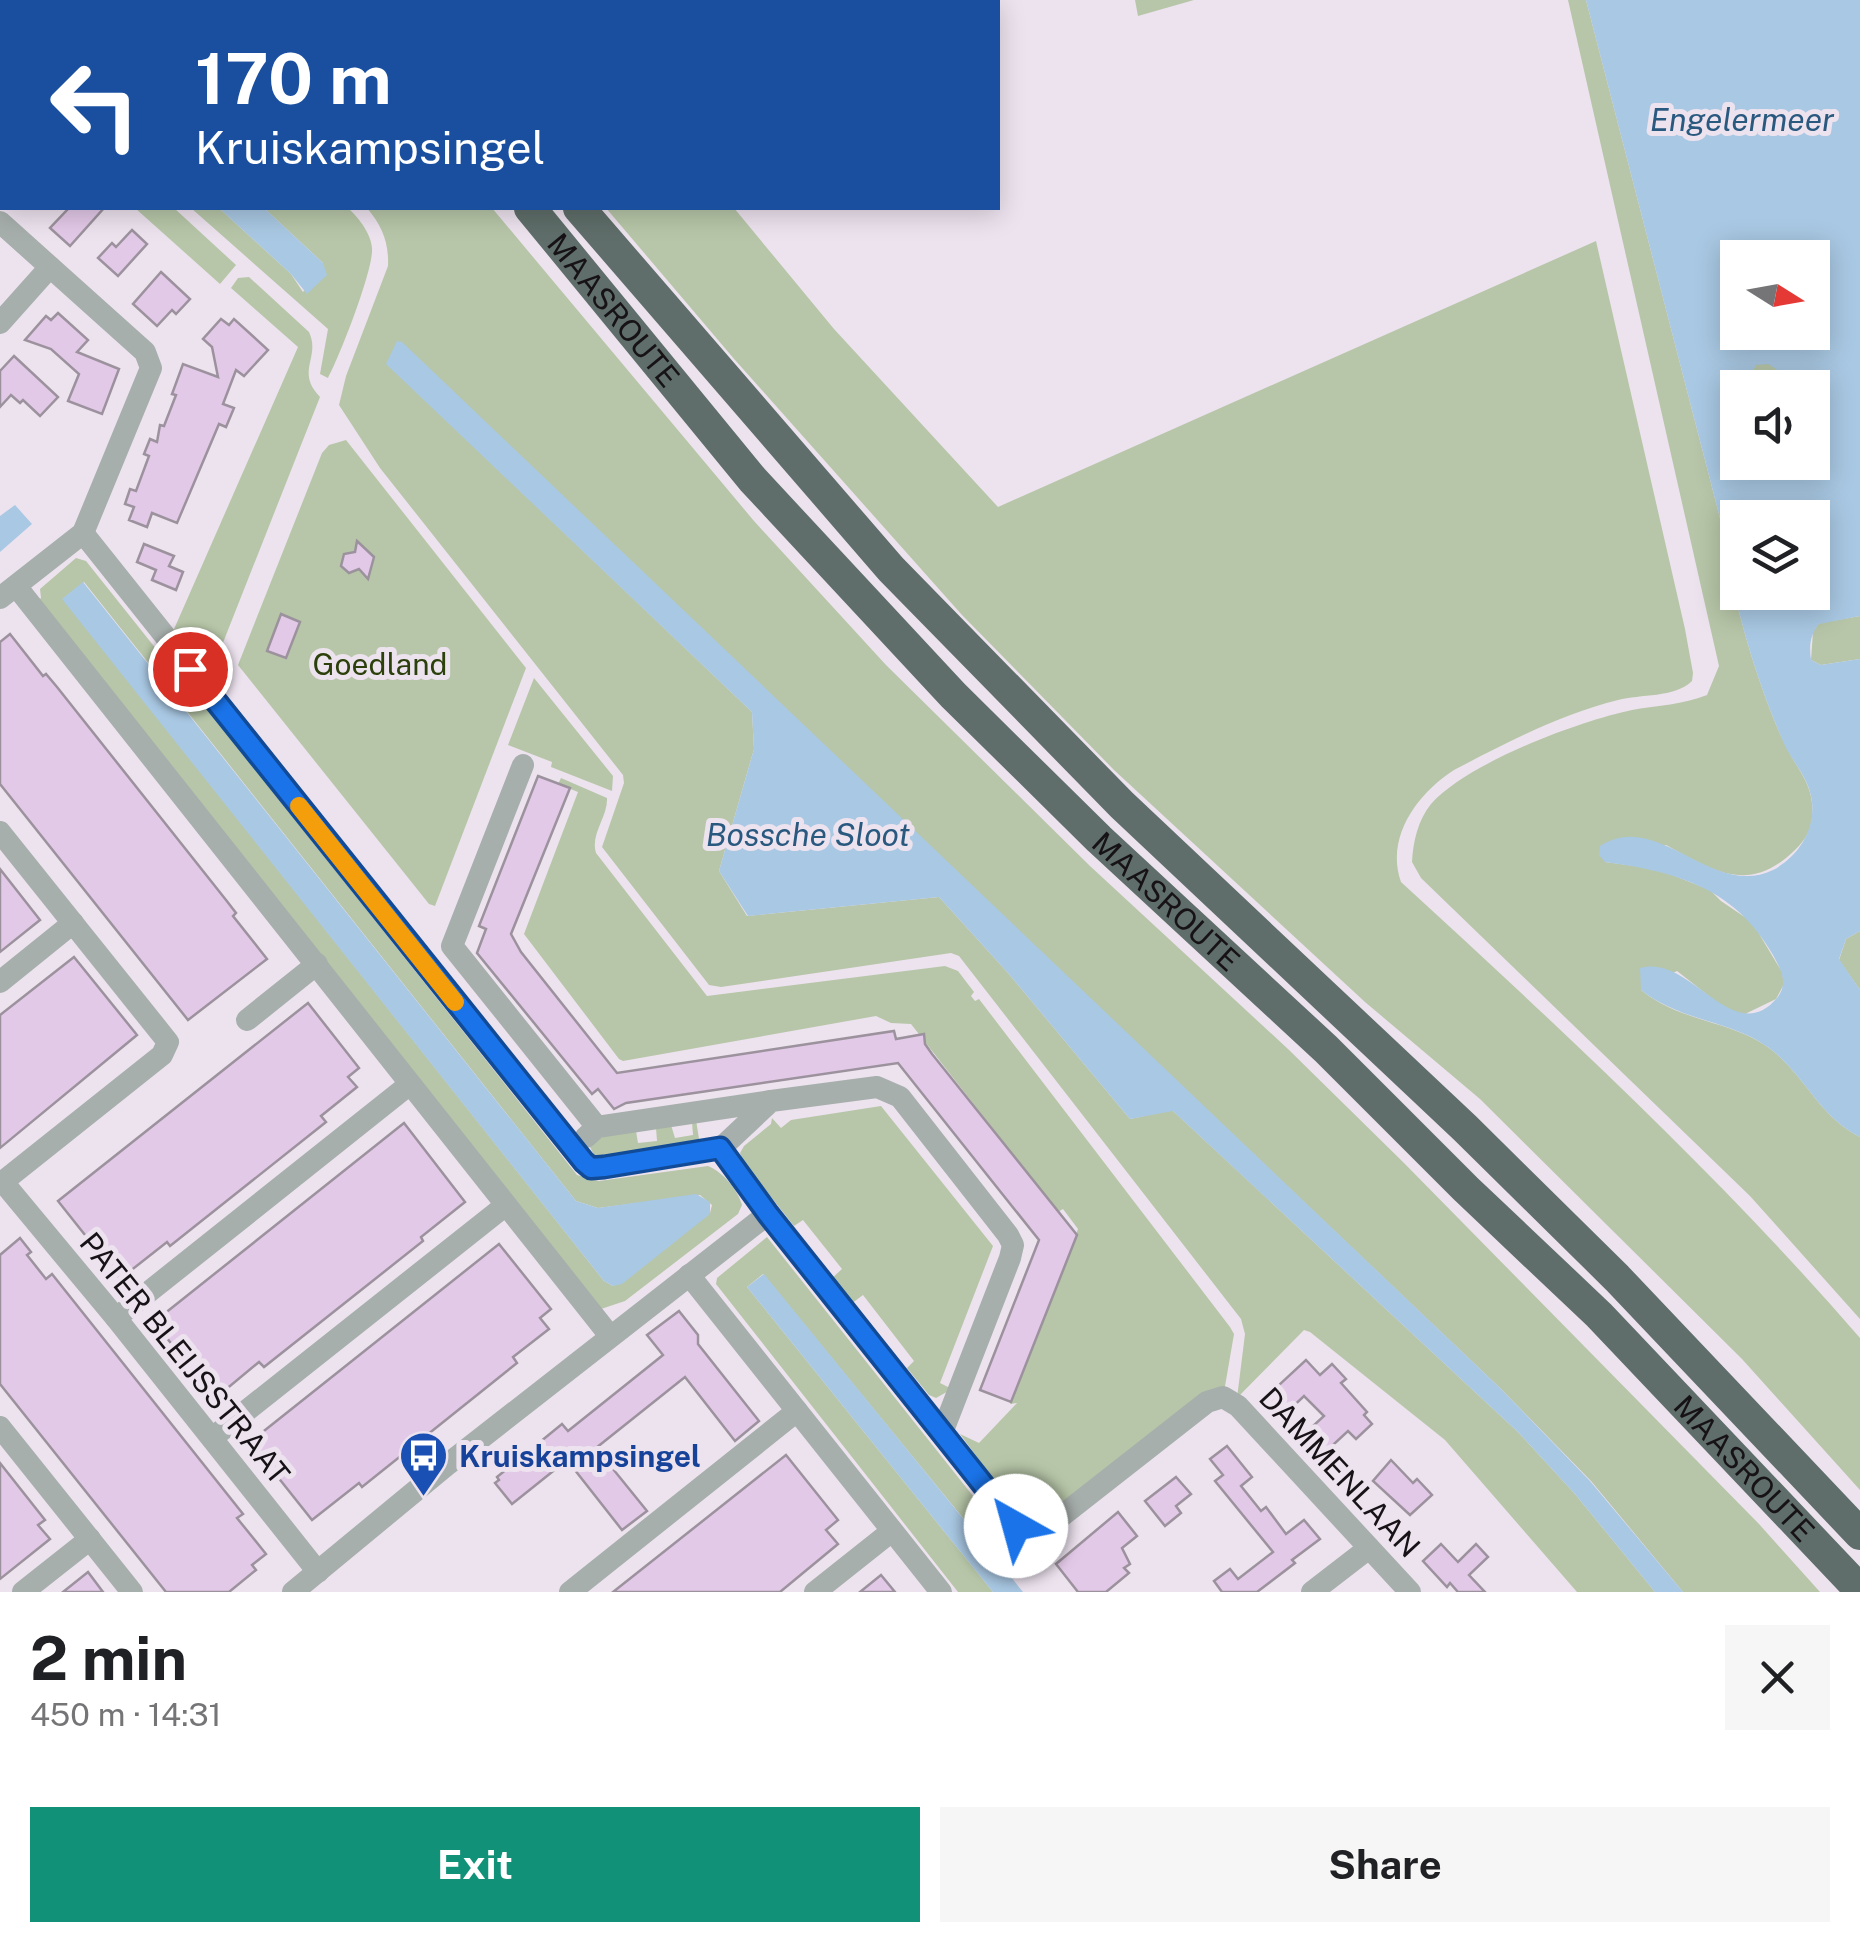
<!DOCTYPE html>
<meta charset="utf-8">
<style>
body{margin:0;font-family:"Public Sans",sans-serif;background:#f6f6f6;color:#202124;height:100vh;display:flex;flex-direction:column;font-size:38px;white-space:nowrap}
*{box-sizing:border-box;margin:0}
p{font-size:32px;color:#757577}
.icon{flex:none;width:55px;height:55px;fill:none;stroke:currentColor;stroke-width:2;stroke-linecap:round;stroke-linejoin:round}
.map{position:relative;height:1592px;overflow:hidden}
.drawer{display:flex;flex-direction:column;background:#fff;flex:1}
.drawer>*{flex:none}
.guide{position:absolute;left:0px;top:0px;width:1000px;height:210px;box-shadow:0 5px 25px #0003;background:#1a4fa0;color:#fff;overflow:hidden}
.needle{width:65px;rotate:101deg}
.tools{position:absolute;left:1720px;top:240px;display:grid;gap:20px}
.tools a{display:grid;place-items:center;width:110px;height:110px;border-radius:0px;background:#fff;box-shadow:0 5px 25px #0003;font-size:50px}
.pin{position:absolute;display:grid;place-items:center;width:85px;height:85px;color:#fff;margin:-42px;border:5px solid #fff;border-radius:50%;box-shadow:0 2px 10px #0007}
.me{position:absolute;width:110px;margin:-55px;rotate:322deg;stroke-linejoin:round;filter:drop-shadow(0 0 8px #0008)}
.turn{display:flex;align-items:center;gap:35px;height:210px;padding:0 30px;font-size:45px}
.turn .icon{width:130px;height:130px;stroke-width:2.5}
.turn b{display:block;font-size:70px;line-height:85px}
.round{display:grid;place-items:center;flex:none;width:105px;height:105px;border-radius:0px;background:#f6f6f6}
.headline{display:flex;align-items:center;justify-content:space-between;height:170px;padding:0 30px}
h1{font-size:60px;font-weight:700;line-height:75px}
.action{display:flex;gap:20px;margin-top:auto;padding:20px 30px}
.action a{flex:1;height:115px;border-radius:0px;background:#119178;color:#fff;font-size:40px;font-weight:700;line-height:115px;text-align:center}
.action a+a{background:#f6f6f6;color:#202124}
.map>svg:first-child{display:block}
.green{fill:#b7c6a8;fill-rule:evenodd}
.water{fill:#a9c8e3;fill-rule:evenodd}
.building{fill:#e3c9e8;stroke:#9c929d;stroke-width:2.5}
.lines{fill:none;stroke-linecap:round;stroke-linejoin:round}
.minor{stroke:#a7afac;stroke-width:22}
.highway{stroke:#5f6e6a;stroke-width:32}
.route-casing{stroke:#114b97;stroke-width:25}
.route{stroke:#1a73e8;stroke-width:18}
.slow{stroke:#f59e0b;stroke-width:18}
.labels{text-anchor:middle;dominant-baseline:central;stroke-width:10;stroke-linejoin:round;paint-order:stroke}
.street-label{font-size:30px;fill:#161216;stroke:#ede3ef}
.park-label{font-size:30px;fill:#2b400b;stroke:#ede3ef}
.transit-label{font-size:30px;font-weight:bold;fill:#164399;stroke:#ede3ef;text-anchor:start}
.water-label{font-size:32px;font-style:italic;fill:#29597f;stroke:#ede3ef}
</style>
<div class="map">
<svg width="1860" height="1592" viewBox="0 0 1860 1592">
<rect width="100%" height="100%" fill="#ede3ef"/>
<g class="green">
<path d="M51,0H223L52,2Z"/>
<path d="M1135,0H1194L1138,16Z"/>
<path d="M1568,0H1586L1721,522C1730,582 1745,642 1766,699C1772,715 1779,733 1787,748C1796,767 1810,781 1812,803C1814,823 1809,837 1795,850C1749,895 1714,871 1666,845L1605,862L1657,869L1710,890L1721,901L1752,922L1782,972L1784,984L1776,999L1745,1014L1728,1011L1677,971L1641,990C1683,1024 1735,1020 1773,1051C1806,1078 1821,1118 1860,1137V1319L1750,1196L1421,878L1412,862C1413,842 1418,820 1431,804C1467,763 1579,721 1632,710C1659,705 1682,705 1707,695L1719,666Z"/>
<path d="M135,208H174L236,265L220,284Z"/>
<path d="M191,208H219L291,274L303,292L323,263L264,208H348C358,217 371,233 372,248C374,269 339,358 328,378L320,374L328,329Z"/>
<path d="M367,208H492L754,521L886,665L1090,866L1288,1049L1404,1163L1759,1524L1820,1592H1683L1591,1481L1500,1388L611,544L387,364L752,712L754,749L719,871L747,916L939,897L1008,973L1130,1119L1172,1110L1519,1433L1575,1494L1655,1592H1577L1445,1440L1310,1332L1304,1330L1237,1398L1245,1334L1241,1319L959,956L951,953L721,987L709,985L602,847L624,783L623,775L380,468L339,405L346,376L388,266C389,242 382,226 367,208Z"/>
<path d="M606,208H734L834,329L998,507L1596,241L1685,629L1693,673L1692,681C1675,698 1640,694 1618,700C1559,715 1508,742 1454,770C1418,793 1385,837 1401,882C1560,1028 1719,1175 1860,1338V1490L1742,1359L1480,1099L1365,1002L1114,770L962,615L735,360Z"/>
<path d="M249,277L309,332C321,358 295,371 320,397L213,668L205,678L171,636L298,347L231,288L238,278Z"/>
<path d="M1768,363L1778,369L1783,386L1751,387L1747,379L1756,364Z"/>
<path d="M346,440L526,668L435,906L429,904L238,665L322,453L329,445Z"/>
<path d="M76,558L86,561L200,704L204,705L577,1175L599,1181L708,1166C723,1172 738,1190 742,1205L738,1214L625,1301L601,1309L37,602L41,598L40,589ZM84,582L576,1201L598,1208L700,1195L712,1205L710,1213L613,1286L604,1281L63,599Z"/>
<path d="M1860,616V659L1821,665L1811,660L1813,632L1819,623Z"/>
<path d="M534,678L613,776L612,791L551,767L552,762L508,745Z"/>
<path d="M561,778L607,798C608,817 590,834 596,853L707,996L945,966L958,971L974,992L971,996L975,1001L979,999L1230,1327L1234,1334L1224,1392L1039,1524L1021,1517L960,1434L979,1443L1017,1403L1010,1404L1078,1229L1063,1209L1058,1212L911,1024L891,1023L876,1016L623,1061L619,1059L524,934L578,792L558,784Z"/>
<path d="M1860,931V990L1839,960L1846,939Z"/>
<path d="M881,1106L993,1246L940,1383L952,1389L936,1398L929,1395L907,1368L914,1361L863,1295L851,1304L831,1279L842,1269L803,1220L794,1226L743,1162L740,1153L744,1146L771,1124L772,1118L781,1128L791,1120Z"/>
<path d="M696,1120L700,1145L596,1159L590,1147L603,1136L636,1131L638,1143L657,1141L656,1128L671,1125L675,1138L693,1135L692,1122Z"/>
<path d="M767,1237L1012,1545L1031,1561L1013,1579L763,1274L747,1287L993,1592H958L716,1284L717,1278Z"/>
</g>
<g class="water">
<path d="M1586,0H1860V616L1819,624C1810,635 1809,646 1811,660L1821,665L1860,659V931L1846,939L1839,959L1860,990V1137C1821,1118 1806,1078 1773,1051C1735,1020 1683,1023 1641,990L1640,968C1691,953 1733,1050 1777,998C1789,983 1781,970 1773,955C1735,888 1677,872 1605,862L1599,855L1600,846C1658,808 1712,900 1773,870C1798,857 1815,831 1812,802C1810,781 1796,766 1786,748C1779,732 1772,715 1766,699C1745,642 1730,582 1721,522ZM1738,258H1812V332H1738ZM1768,364C1778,369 1785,376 1782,387L1812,388V462H1738V388L1751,387L1748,379L1756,365ZM1738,518H1812V592H1738Z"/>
<path d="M219,208H264L323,263L327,275L307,294L291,274Z"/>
<path d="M397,341L402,342L1500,1388L1590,1481L1683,1592H1655L1575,1494L1519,1433L1173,1111L1130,1119L1008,973L939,897L748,916L719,871L754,749L752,712L386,364Z"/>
<path d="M15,505L32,524L0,552V516Z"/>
<path d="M83,582L576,1201L598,1208L696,1194L710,1202V1214L622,1284L613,1286L604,1281L62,599Z"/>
<path d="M764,1274L1023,1592H993L747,1287Z"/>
</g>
<g class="building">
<path d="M69,208H104L70,246L50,228Z"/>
<path d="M132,230L147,244L118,276L98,258L112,243L116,247Z"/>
<path d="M161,272L190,299L176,314L172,310L157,326L133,304Z"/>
<path d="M58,313L88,340L77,352L119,369L102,414L68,401L79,374L51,349L25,340L46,316L51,320Z"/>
<path d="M221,319L229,325L234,319L268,350L244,376L236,370L223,404L234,408L226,427L219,424L177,523L152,513L147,527L129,520L134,507L125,504L130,489L136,491L149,456L144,454L150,439L157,442L160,425L164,426L176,395L172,394L183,364L218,377L212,347L203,339Z"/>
<path d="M14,356L58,397L40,416L23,400L20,403L11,395L0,407V371Z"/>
<path d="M357,541L374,557L368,579L359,569L349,573L341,566L344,554L355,552Z"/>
<path d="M144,544L174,556L169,566L183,572L176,590L152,580L156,570L137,562Z"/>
<path d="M281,614L300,622L286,658L267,651Z"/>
<path d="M10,634L43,676L46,674L57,687L226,900L236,913L233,916L267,959L188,1020L0,784V642Z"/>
<path d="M538,776L570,788L511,934L521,952L617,1073L894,1031L896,1039L924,1034L925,1044L932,1054L1077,1235L1011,1402L980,1390L1039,1240L898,1063L626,1103L614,1109L598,1089L592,1094L477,953L486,929L479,926Z"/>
<path d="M0,869L40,920L0,952Z"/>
<path d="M74,957L137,1035L0,1148V1015Z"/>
<path d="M308,1003L359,1068L348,1077L357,1087L321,1116L326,1122L170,1246L167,1242L120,1279L58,1201Z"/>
<path d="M404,1123L465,1202L421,1237L423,1241L264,1367L259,1362L224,1391L215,1380L206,1387L154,1322Z"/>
<path d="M20,1238L31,1252L27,1255L46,1279L52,1274L243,1514L237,1518L266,1554L252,1565L256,1570L229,1592H166L0,1384V1255Z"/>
<path d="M499,1244L551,1309L540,1318L549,1329L513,1357L517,1363L362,1487L359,1483L312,1520L250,1442Z"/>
<path d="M679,1311L698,1335V1344L759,1421L735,1441L685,1377L596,1448L647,1511L622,1530L567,1460L512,1504L495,1483L499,1480L497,1477L562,1424L568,1431L663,1355L647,1335Z"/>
<path d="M1306,1360L1320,1375L1332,1364L1346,1379L1341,1383L1367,1412L1364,1415L1372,1424L1356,1439L1348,1431L1320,1457L1301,1437L1324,1416L1304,1396L1282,1417L1265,1398Z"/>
<path d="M1227,1446L1252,1477L1241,1486L1261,1511L1266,1507L1286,1534L1304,1520L1320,1539L1292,1560L1295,1563L1257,1592H1222L1214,1581L1230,1569L1238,1579L1273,1552L1215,1481L1223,1475L1210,1459Z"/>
<path d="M786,1455L838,1520L826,1530L838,1544L780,1592H613Z"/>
<path d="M1391,1460L1413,1483L1417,1479L1432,1495L1410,1515L1373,1481Z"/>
<path d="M0,1463L45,1520L38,1525L50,1539L0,1579Z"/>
<path d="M1176,1477L1191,1494L1176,1506L1181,1513L1165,1526L1145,1501Z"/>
<path d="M1118,1512L1137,1536L1122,1548L1130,1564L1124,1568L1129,1573L1106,1592H1078L1056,1564Z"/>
<path d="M1441,1544L1458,1562L1476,1544L1488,1557L1469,1575L1485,1592H1458L1450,1583L1447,1587L1423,1561Z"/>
<path d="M88,1572L103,1592H63Z"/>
<path d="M881,1575L895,1592H860Z"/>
</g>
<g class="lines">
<g class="minor">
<path d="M0,222L145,352L151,368L83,533L0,598"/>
<path d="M0,323L50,267"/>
<path d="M83,533L584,1162L591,1168L604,1167L721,1148L768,1214L1016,1526L1029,1532L1045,1529L1207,1402L1223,1397L1238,1406L1410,1592"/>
<path d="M16,586L610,1336"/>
<path d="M523,765L452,946L597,1127"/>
<path d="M0,832L168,1042L162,1055L0,1184"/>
<path d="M0,982L73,923"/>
<path d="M247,1020L317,964"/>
<path d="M586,1137L597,1127L771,1101"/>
<path d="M721,1148L771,1101L877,1087L900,1097L1008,1235L1013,1245L1010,1258L942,1433"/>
<path d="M3,1182L116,1318L318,1572"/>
<path d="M689,1275L941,1592"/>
<path d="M116,1318L410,1084"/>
<path d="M0,1427L132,1592"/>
<path d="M212,1438L506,1205"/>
<path d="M23,1592L90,1539"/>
<path d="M293,1592L448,1464L768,1214"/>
<path d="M570,1592L797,1411"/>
<path d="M815,1592L892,1531"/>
<path d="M1312,1592L1369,1548"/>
</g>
<g class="highway">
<path d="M378,0L379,2"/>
<path d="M428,0L429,2"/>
<path id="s1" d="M530,208L753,480L953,695L1099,839L1326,1049L1466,1189L1599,1315L1860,1590"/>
<path d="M579,208L891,569L1122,805L1465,1128L1617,1278L1860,1534"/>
</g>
</g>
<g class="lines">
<defs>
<path id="route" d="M190,669L584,1162L591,1168L604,1167L720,1148L768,1214L1016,1526"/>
</defs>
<use href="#route" class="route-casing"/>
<use href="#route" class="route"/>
<path class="slow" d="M299,806L455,1002"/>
</g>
<defs>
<symbol id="bus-pin" viewBox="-11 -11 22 30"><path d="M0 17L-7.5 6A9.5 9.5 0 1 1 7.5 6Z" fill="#1a4fb4" stroke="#ede3ef"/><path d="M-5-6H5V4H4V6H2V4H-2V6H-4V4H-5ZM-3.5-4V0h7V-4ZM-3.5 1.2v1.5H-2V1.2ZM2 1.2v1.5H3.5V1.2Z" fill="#fff"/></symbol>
</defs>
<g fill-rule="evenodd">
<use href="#bus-pin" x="396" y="1428" width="55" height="75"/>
</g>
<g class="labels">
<g class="street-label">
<text stroke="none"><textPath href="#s1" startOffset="132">MAASROUTE</textPath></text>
<text stroke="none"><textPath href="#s1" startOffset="942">MAASROUTE</textPath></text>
<text transform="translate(185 1358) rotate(51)">PATER BLEIJSSTRAAT</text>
<text stroke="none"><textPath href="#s1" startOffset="1752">MAASROUTE</textPath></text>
<text transform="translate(1340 1472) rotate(47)">DAMMENLAAN</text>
</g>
<g class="park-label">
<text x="380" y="664">Goedland</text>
</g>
<g class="transit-label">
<text x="459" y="1456">Kruiskampsingel</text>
</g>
<g class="water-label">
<text x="1742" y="119">Engelermeer</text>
<text x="808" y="834">Bossche Sloot</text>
</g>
</g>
</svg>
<div class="tools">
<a><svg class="needle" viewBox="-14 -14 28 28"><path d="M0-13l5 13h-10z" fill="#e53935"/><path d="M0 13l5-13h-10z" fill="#757577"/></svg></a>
<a><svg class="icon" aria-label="sound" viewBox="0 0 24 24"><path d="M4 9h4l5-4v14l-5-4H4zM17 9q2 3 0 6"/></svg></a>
<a><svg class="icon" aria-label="layers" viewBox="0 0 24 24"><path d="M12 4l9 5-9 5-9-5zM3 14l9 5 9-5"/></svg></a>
</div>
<div class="pin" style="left:190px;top:669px;background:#d93025"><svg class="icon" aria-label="arrive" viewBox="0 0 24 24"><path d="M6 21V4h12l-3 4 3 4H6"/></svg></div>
<svg class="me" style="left:1016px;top:1526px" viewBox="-20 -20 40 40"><circle r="19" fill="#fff"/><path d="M0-13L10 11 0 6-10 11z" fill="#1a73e8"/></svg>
<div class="guide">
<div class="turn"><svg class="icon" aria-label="left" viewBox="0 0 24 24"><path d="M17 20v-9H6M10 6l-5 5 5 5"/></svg><div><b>170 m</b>Kruiskampsingel</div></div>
</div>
</div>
<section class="drawer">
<div class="headline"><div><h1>2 min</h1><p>450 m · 14:31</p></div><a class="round"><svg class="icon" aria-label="close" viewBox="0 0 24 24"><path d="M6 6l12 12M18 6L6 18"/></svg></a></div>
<div class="action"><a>Exit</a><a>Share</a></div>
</section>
